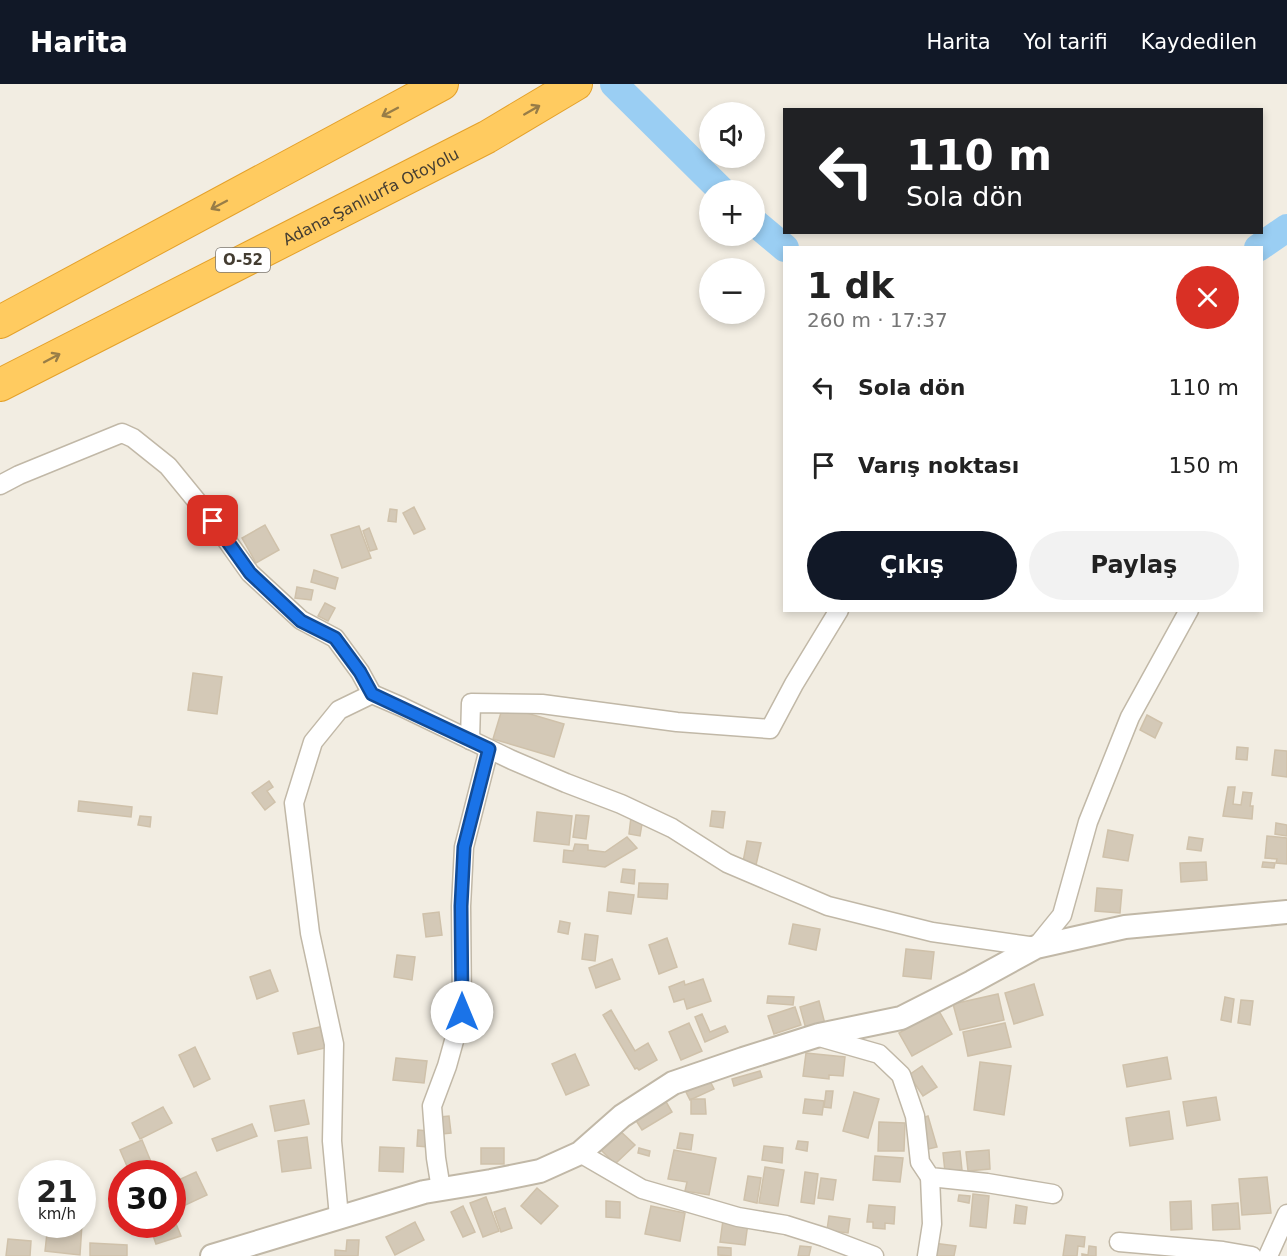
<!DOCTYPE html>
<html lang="tr">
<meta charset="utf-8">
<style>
body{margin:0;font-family:"DejaVu Sans",sans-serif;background:#f2f2f2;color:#222;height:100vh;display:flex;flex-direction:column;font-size:22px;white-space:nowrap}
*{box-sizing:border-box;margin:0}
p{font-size:20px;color:#767676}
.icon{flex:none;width:33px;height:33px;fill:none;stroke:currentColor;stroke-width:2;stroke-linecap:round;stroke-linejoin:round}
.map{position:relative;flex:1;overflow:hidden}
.sheet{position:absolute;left:783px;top:162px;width:480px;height:366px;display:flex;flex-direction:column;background:#fff;border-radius:0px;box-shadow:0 3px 9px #0003}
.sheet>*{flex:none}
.hud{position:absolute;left:783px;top:24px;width:480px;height:126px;border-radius:0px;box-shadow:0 3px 9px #0003;background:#202124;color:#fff;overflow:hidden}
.buttons{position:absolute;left:699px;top:18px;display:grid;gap:12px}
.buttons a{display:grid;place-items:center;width:66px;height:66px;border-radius:50%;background:#fff;box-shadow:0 3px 9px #0003;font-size:30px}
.speed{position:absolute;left:18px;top:1076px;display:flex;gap:12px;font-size:30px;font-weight:700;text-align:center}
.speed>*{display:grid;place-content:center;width:78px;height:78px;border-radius:50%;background:#fff;box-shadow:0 3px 9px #0003;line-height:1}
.speed small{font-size:15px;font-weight:400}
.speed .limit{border:9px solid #d22;background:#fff;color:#111}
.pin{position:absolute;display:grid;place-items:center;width:51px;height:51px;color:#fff;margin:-26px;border-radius:12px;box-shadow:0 3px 9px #0006}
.me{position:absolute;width:66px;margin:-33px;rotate:0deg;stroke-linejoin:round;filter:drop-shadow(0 0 4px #0008)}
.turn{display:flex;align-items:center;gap:21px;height:126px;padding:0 24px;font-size:27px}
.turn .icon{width:78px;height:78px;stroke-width:2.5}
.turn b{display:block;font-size:42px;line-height:51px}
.round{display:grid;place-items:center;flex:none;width:63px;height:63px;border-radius:32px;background:#f2f2f2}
.summary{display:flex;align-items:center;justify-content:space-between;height:102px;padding:0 24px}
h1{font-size:36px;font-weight:700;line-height:45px}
.cta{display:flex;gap:12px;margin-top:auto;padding:12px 24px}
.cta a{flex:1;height:69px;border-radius:36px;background:#111827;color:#fff;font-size:24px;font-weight:700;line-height:69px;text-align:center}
.cta a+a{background:#f2f2f2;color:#222}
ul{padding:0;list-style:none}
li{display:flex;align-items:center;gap:18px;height:78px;padding:0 24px}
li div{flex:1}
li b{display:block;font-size:22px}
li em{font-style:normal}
header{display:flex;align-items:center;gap:36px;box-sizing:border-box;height:84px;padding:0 30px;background:#111827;color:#fff}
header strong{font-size:28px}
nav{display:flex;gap:33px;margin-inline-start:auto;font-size:21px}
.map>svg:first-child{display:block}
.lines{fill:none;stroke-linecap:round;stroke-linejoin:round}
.river{stroke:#9acef3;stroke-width:28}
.building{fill:#d4c9b7;stroke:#cfc1aa;stroke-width:1.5}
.minor-casing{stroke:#c1b8a7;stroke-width:21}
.tertiary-casing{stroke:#c1b8a7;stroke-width:26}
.motorway-casing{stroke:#e4a12a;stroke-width:34}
.minor{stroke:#fff;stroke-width:18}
.tertiary{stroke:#fff;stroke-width:22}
.motorway{stroke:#ffcb60;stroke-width:32}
.oneway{stroke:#987d47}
.route-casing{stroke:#114b97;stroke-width:15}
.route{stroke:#1a73e8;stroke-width:10}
.labels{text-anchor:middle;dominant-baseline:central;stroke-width:6;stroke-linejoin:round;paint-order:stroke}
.shield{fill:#fff;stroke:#7c7770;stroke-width:1.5}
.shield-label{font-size:15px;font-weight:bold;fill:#443d32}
.street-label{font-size:16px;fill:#443d32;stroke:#fff}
</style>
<header>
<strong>Harita</strong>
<nav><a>Harita</a><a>Yol tarifi</a><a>Kaydedilen</a></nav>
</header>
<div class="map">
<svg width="1287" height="1172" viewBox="0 0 1287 1172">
<rect width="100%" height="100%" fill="#f2ede2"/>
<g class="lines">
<g class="river">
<path d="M614,0L721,106"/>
<path d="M754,138L785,164"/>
<path d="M1258,164L1287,144"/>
</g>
</g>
<g class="building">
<path d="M414,423L425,445L414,450L403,429Z"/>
<path d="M390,425L397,426L396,438L388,437Z"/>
<path d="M265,441L279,466L256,479L242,454Z"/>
<path d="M359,442L371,474L342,484L331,451Z"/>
<path d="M369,444L377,465L370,467L363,447Z"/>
<path d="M314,486L338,494L335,505L311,498Z"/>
<path d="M297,503L313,506L311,516L295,514Z"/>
<path d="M325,519L335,524L328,537L318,532Z"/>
<path d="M193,589L222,593L217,630L188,626Z"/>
<path d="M503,622L564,640L554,673L493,655Z"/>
<path d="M1147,631L1162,639L1155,654L1140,646Z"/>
<path d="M1237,663L1248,664L1247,676L1236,675Z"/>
<path d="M1275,666L1287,667V693L1272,691Z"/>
<path d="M269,697L273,703L267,707L275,718L265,726L252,709Z"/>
<path d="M1228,703H1235L1233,720L1241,721L1243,708L1252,709L1250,722H1253L1252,735L1223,732Z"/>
<path d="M79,717L132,723L131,733L78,727Z"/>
<path d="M712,727L725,728L723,744L710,742Z"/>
<path d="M537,728L572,732L569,761L534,757Z"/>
<path d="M576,731L589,732L586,755L573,753Z"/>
<path d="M140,732L151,733L150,743L138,741Z"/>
<path d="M631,733L643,734L640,752L629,750Z"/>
<path d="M1276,739L1287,741V752L1275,750Z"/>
<path d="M1108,746L1133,751L1128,777L1103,773Z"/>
<path d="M1267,752L1287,754V780L1276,779L1277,775L1265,774Z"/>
<path d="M627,753L637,764L605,783L563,778L564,766L573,767L575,760L588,761V766L605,768Z"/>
<path d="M1189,753L1203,755L1201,767L1187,765Z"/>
<path d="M747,757L761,759L756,781L743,778Z"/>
<path d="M1206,778L1207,796L1181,798L1180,779Z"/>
<path d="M1263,778L1275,779L1274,784L1262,783Z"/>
<path d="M623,785L635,786L634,800L621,798Z"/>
<path d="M639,799L668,800L667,815L638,813Z"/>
<path d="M1097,804L1122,806L1120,829L1095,827Z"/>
<path d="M609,808L634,811L631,830L607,827Z"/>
<path d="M439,828L442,851L426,853L423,830Z"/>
<path d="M560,837L570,839L568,850L558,848Z"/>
<path d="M793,840L820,845L816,866L789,860Z"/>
<path d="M585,850L598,852L595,877L582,875Z"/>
<path d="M667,854L677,883L659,890L649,861Z"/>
<path d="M906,865L934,868L931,895L903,892Z"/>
<path d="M397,871L415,873L412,896L394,893Z"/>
<path d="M612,875L620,895L596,904L589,884Z"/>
<path d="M270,886L278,907L257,915L250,893Z"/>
<path d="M703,895L711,917L687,925L684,915L674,918L669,903L684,897L685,901Z"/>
<path d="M1034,900L1043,931L1014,940L1005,909Z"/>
<path d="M998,910L1004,936L960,946L953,920Z"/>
<path d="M768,912L794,913L793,921L767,919Z"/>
<path d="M1225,913L1234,915L1231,938L1221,936Z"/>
<path d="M1241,916L1253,917L1250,941L1238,939Z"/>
<path d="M819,917L825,940L806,945L800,923Z"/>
<path d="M795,923L801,941L774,950L768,932Z"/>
<path d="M611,926L635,967L648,959L657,976L639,986L637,984L635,985L603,931Z"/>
<path d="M939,927L952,950L912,972L899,949Z"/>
<path d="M702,930L710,948L725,942L728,948L705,958L695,933Z"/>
<path d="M689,939L702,967L681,976L669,948Z"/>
<path d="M1005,939L1011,963L968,972L963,948Z"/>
<path d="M320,943L325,964L298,970L293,949Z"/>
<path d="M195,963L210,995L194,1003L179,971Z"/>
<path d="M806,969L845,973L843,992L829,991V995L803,992Z"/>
<path d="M575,970L589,1001L566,1011L552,980Z"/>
<path d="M1167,973L1171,995L1127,1003L1123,981Z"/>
<path d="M396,974L427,977L424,999L393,996Z"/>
<path d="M980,978L1011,982L1004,1031L974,1026Z"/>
<path d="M922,982L937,1003L923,1012L909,991Z"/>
<path d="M760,987L762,993L734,1002L732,995Z"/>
<path d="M710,997L714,1005L690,1016L686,1008Z"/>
<path d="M826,1007H833L831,1024L824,1023Z"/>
<path d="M854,1008L879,1015L868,1054L843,1047Z"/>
<path d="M1216,1013L1220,1036L1187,1042L1183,1018Z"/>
<path d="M691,1015H705L706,1030H691Z"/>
<path d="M805,1015L824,1017L822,1031L803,1029Z"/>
<path d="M304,1016L309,1040L275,1047L270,1022Z"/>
<path d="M665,1016L672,1028L642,1046L635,1035Z"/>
<path d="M163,1023L172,1039L140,1055L132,1039Z"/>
<path d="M1169,1027L1173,1055L1130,1062L1126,1034Z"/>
<path d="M449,1032L451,1049L442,1050L440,1033Z"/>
<path d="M928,1032L937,1063L928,1065L919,1035Z"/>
<path d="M879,1038L905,1039L904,1067H878Z"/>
<path d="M252,1040L257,1052L217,1067L212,1055Z"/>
<path d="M618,1045L635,1061L615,1080L599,1064Z"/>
<path d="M418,1046L428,1047V1063L417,1062Z"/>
<path d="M680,1049L693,1051L691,1066L677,1064Z"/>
<path d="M307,1053L311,1084L282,1088L278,1057Z"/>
<path d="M142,1056L154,1085L145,1089H130L120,1066Z"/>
<path d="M798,1057L808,1058L807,1067L796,1065Z"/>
<path d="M764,1062L783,1064L782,1079L762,1076Z"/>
<path d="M380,1063L404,1064L403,1088L379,1087Z"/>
<rect x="481" y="1064" width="23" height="16"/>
<path d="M639,1064L650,1067L649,1072L638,1069Z"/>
<path d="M674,1066L716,1074L709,1111L685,1107L687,1098L668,1095Z"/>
<path d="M989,1066L990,1085L968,1087L966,1068Z"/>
<path d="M960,1067L962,1086L945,1088L943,1069Z"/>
<path d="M875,1072L903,1074L900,1098L873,1096Z"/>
<path d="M765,1083L784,1086L778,1122L759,1119Z"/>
<path d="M196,1088L207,1111L179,1124L172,1110V1099Z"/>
<path d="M805,1088L818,1090L814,1120L801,1118Z"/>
<path d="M748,1092L761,1094L757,1119L744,1116Z"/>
<path d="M1267,1093L1271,1129L1242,1131L1239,1095Z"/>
<path d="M821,1094L836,1096L833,1116L818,1114Z"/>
<path d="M537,1104L558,1122L541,1140L521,1122Z"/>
<path d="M973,1110L989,1112L986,1144L970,1142Z"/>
<path d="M959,1111L970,1112L969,1119L958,1117Z"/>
<path d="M486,1113L499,1147L483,1153L470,1119Z"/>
<path d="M606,1117L620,1118V1134L606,1133Z"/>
<path d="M1191,1117L1192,1145L1171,1146L1170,1118Z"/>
<path d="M1238,1119L1240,1145L1213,1146L1212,1121Z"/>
<path d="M869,1121L895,1123L894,1140L885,1139V1145L873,1144V1138H867Z"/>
<path d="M1016,1121L1027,1123L1025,1140L1014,1139Z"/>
<path d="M463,1122L475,1148L463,1153L451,1128Z"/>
<path d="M651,1122L685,1129L680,1157L645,1150Z"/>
<path d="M505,1124L512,1144L501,1148L494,1128Z"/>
<path d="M172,1130L181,1152L156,1160L149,1140H172Z"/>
<path d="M829,1132L850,1135L848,1149L827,1146Z"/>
<path d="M723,1136L748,1139L745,1161L720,1158Z"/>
<path d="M415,1138L424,1156L395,1171L386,1153Z"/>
<path d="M48,1140H82L80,1171L45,1167Z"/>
<path d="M1066,1151L1085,1153L1084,1163L1078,1162L1077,1172H1063Z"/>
<path d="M8,1155L31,1157L30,1172H6Z"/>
<path d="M347,1156H359L358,1172H335V1166L346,1167Z"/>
<path d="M90,1159L127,1161V1172H90Z"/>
<path d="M933,1159L956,1162L954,1172H931Z"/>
<path d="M800,1162L811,1163L809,1172H798Z"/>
<path d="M1089,1162L1096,1163V1172H1082V1170L1088,1171Z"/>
<path d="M718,1163L731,1164V1172L718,1171Z"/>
</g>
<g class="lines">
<defs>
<g id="minor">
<path d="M0,401L19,391L122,349L133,354L168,382L213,437L250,489L301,536L335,554L360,588L372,610"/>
<path d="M470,656L471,619L542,620L677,638L770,645L794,600L839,526"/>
<path d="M816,952L879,970L901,991L915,1032L920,1078L930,1093L987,1099L1053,1110"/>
<path d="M580,1069L642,1105L738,1133L786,1141L824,1153L874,1172"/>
<path d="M441,1105L436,1074L432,1022L447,982L462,928L461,822L464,763L489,665"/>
<path d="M339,1133L332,1057L334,960L310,849L294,719L313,658L339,626L372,610L402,623L512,676L566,699L621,720L672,744L727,779L828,822L932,848L1036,863L1062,831L1088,738L1130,633L1189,526"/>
<path d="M1119,1158L1223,1167L1252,1172"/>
<path d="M927,1172L932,1140L930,1093"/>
<path d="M1268,1172L1287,1130"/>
</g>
<path id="tertiary" d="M212,1172L424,1108L491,1097L540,1087L580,1069L622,1032L673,999L743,975L819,951L901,934L972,898L1036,863L1125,843L1287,828"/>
<g id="motorway">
<path d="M0,238L442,0"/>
<path id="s1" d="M0,301L487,53L576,0"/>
</g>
</defs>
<use href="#minor" class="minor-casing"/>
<use href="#tertiary" class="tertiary-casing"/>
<use href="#motorway" class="motorway-casing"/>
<use href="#minor" class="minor"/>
<use href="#tertiary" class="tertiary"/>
<use href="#motorway" class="motorway"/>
</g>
<defs><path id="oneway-shaft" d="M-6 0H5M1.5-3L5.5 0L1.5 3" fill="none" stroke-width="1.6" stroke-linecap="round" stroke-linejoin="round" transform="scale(1.5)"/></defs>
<g class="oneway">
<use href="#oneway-shaft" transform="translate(532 26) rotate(-30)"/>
<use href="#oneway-shaft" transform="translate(390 28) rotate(152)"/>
<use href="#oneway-shaft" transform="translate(219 121) rotate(152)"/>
<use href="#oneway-shaft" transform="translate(52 274) rotate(-28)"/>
</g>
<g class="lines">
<defs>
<path id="route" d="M213,437L250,489L301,537L335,554L360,588L372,610L489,665L464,763L461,822L462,928"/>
</defs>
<use href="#route" class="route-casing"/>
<use href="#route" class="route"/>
</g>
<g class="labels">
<rect class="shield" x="216" y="164" width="54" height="24" rx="4.5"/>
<g class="shield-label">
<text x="243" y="176">O-52</text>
</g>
<g class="street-label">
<text stroke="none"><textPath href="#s1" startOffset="416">Adana-Şanlıurfa Otoyolu</textPath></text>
</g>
</g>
</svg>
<div class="buttons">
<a><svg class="icon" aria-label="sound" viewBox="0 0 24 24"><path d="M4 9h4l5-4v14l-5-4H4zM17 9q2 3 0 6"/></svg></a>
<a>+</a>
<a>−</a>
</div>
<div class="speed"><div>21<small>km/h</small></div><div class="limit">30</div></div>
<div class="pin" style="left:213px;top:437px;background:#d93025"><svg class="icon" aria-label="arrive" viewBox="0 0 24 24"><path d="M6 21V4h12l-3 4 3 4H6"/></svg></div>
<svg class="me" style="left:462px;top:928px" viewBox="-20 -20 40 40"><circle r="19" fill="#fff"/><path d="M0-13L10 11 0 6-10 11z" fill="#1a73e8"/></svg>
<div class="hud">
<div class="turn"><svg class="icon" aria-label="left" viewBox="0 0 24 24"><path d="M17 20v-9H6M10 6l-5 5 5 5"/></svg><div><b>110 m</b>Sola dön</div></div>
</div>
<section class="sheet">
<div class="summary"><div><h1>1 dk</h1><p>260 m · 17:37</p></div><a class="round" style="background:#d93025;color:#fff"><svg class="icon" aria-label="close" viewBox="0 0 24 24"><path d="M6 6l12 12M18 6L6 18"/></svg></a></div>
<ul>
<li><svg class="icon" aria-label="left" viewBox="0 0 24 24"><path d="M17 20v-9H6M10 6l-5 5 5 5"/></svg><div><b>Sola dön</b></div><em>110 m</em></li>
<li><svg class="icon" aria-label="arrive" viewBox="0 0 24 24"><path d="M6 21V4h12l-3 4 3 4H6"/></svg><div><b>Varış noktası</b></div><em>150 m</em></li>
</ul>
<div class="cta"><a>Çıkış</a><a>Paylaş</a></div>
</section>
</div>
